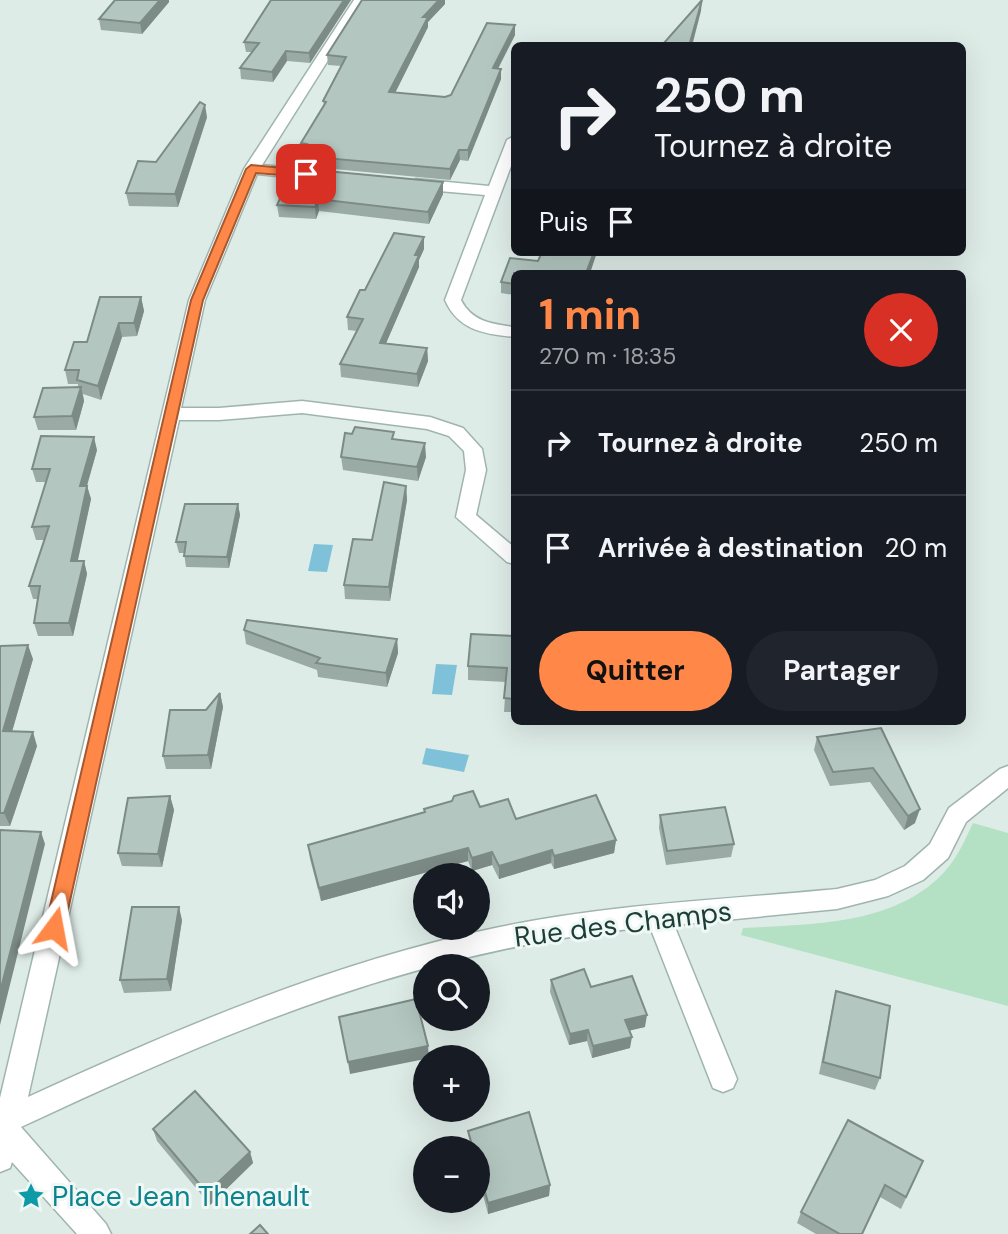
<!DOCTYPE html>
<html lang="fr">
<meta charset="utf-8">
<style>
body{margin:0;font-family:"DM Sans",sans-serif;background:#20242c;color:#f1f3f6;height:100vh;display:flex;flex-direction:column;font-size:26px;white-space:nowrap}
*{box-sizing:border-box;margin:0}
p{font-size:23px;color:#9ea1a6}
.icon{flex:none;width:38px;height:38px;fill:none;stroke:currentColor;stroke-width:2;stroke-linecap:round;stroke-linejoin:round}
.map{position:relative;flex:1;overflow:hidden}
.details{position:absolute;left:511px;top:270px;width:455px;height:455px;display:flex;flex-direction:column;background:#171b24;border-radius:10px;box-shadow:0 7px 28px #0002}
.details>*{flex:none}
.hud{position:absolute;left:511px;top:42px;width:455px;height:214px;border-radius:10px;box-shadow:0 7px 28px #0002;background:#171b24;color:#f1f3f6;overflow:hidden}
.tools{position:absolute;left:413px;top:863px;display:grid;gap:14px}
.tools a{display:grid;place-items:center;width:77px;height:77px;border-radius:50%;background:#171b24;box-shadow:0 7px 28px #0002;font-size:35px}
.pin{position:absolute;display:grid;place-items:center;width:60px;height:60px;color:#fff;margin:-30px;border-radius:14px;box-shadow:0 4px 10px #0006}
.me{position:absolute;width:77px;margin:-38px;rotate:13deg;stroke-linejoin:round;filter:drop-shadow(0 0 5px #0008)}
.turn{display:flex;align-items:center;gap:24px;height:147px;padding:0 28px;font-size:32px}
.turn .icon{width:91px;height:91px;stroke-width:2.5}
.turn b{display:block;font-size:49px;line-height:60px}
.then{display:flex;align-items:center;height:66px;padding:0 28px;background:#0003;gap:14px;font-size:26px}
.round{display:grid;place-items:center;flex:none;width:74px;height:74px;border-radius:37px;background:#20242c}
.summary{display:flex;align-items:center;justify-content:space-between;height:119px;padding:0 28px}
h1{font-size:42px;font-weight:700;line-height:52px;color:#ff8848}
.cta{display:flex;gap:14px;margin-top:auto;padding:14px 28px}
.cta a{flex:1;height:80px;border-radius:42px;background:#ff8848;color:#111;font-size:28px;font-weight:700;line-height:80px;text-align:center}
.cta a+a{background:#20242c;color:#f1f3f6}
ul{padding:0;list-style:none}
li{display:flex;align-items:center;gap:21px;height:105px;padding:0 28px;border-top:2px solid #363941}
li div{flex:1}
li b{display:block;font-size:26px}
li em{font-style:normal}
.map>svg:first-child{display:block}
.green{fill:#b4e0c4}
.water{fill:#7ec1d8}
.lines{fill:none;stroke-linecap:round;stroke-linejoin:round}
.street-casing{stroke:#a0b4af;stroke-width:3}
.street{fill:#fff;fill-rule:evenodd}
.wall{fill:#9aaba5}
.shaded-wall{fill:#7d8b86}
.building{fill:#b3c7c0;stroke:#7d8b86;stroke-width:2}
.route{fill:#ff8848;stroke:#a6582f;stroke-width:2}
.labels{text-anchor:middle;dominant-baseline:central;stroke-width:6;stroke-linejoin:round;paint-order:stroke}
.near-street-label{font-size:28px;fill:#1d3d38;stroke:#eff8f4}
.near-culture-label{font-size:28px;fill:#0d838f;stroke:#eff8f4;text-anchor:start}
</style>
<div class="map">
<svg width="1008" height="1234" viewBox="0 0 1008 1234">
<rect width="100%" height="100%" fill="#deece7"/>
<path class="green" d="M973,823L1008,833V1006L741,935L743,928C810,924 897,926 946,870C958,856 965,840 973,823Z"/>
<g class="water">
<path d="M314,544L333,545L327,572L308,571Z"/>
<path d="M436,664L457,665L452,695L432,694Z"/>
<path d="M426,748L469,755L464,772L422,764Z"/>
</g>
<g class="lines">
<defs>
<g id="street">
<path d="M354,0H366L262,165L318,170L326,175L318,180L257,174L205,300L181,408H219L302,401L430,417L463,428L482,449L486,470L476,515L514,547V564L507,562L456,517L466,470L464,451L449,436L427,429L302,413L219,420H179L28,1097C178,1028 333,962 495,928C607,904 723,900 837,889L875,880L905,866L930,844L949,808L1000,769L1008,766V788L966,822L948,858L923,880L888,896L837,909L674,925L737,1079L733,1088L723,1092L713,1088L650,927C420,948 228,1030 21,1127L106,1224L111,1234H77L12,1162L10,1168L0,1172V1098L189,300L244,169Z"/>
<path d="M514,136V158L461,300C472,322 493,324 514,327V337C484,334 458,330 445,300L485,195L416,189L408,184L416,179L489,186L507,140Z"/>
</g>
</defs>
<use href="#street" class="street-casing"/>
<use href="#street" class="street"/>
</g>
<g class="wall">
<path d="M115,0H169V2L142,34L101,30L99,19Z"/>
<path d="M271,0H351L310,63L287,61L273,82L241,79L240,68L252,52H246L244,42Z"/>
<path d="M445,4L428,22V27L395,93L445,97L451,95L515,25V35L498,69H501V79L468,161L460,160L450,180L302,166L301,143L324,105L323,101L341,66L328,65L327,55Z"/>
<path d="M207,117L178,207L129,206L126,193L156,162Z"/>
<path d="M443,182V194L429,224L319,211L316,219L279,217L277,205Z"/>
<path d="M424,249L419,260V267L386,343L427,348L428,361L418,387L341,377L340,364L357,331L348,330L347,317L365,290Z"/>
<path d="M542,252H597L590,273H514V295L501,293V282L510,258L538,261Z"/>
<path d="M141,297L144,311L137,336L122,337L101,400L83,394L84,401L76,430H38L34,417L78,387V384H68L65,370L87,342Z"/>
<path d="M395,439L426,457L418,481L343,470L341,457Z"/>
<path d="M97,450L87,486L91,499L77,561H84L87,574L73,636H38L34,623L38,599H33L29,586L44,540H36L32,527L46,482H36L32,469Z"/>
<path d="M406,486L407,500L390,601L345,599L344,585Z"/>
<path d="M238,504L240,515L229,568L186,567L184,553H179L176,542Z"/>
<path d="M244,630L397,639L398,653L387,687L318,677L317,670L246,644Z"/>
<path d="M514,636V712H504L506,682L468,680V666Z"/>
<path d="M0,646L33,659L12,732L37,746L10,826H0Z"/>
<path d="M220,693L223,707L211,769H166L163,756L206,710Z"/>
<path d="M881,728L915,823L904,830L870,782L830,786L814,750L817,737Z"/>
<path d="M170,796L174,810L162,867L122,866L118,853Z"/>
<path d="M480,807L516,819L616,840L614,853L554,869L551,863L499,879L492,865L472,871L468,861L321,901L310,859L308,845L424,812V809Z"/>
<path d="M660,815L734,844L731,857L666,865L659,828Z"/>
<path d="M182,920L171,991L124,993L120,980Z"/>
<path d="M551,980L591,987L645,1027L629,1030L630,1048L592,1058L587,1041L569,1045L550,992Z"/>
<path d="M836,991L880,1078L875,1090L819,1074L833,1004Z"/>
<path d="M153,1129L250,1152L253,1163L210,1205L157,1141Z"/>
<path d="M468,1131L550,1185L549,1196L488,1214L478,1176V1148H470Z"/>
<path d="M923,1161L901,1209L880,1197L862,1234H816L797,1223L801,1212Z"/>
</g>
<g class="shaded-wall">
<path d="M160,0H169V2L142,34L140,23Z"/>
<path d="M344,0H351L310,63L309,53Z"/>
<path d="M439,0H445V4L428,22V27L390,103L389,92L423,17Z"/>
<path d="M702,0L701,11L692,46H689Z"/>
<path d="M515,25V35L493,78V68Z"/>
<path d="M286,51L287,61L273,82L272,72Z"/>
<path d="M501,69V79L468,161V150Z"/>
<path d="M205,105L207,117L178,207L175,194Z"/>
<path d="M459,150L460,160L450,180V169Z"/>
<path d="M443,182V194L429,224L428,212Z"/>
<path d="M318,199L319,211L316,219L315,207Z"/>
<path d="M424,237V249L419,260V267L381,355L380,343L415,255Z"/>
<path d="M594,252H597L590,273H586Z"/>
<path d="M141,297L144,311L137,336L134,323Z"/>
<path d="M119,323L122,337L101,400L98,386Z"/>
<path d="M427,348L428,361L418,387L417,374Z"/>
<path d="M81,387L84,401L76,430L72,416Z"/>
<path d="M94,437L97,450L83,499L80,486Z"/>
<path d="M425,443L426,457L418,481L417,467Z"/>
<path d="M87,486L91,499L75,574L71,561Z"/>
<path d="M406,486L407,500L390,601L389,587Z"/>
<path d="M238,504L240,515L229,568L227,557Z"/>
<path d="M84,561L87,574L73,636L69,623Z"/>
<path d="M397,639L398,653L387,687L386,673Z"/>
<path d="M28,645L33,659L8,745L3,731Z"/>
<path d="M220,693L223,707L211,769L208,755Z"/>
<path d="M33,732L37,746L10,826L4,813Z"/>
<path d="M170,796L174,810L162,867L158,854Z"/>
<path d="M920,809L915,823L904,830L908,816Z"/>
<path d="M41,832L45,844L0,1025V992Z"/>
<path d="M616,840L614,853L554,869V856Z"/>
<path d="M468,848V861L321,901L319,888Z"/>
<path d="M552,850L551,863L499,879V866Z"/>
<path d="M492,852V865L472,871V858Z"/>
<path d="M179,907L182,920L171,991L167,979Z"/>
<path d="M647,1015L645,1027L624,1032L625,1020Z"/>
<path d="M588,1030L587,1041L569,1045L570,1034Z"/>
<path d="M632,1037L630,1048L592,1058L593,1046Z"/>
<path d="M428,1046L429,1057H425V1059L350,1074L348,1062Z"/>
<path d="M250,1152L253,1163L210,1205L207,1193Z"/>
<path d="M550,1185L549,1196L488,1214V1203Z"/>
</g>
<g class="building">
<path d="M115,0H160L140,23L99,19Z"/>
<path d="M271,0H344L309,53L286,51L272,72L240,68L259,43L244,42Z"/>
<path d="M362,0H439L423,17H428L389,92L445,97L451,95L487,23L515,25L493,68L501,69L468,150H459L450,169L301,156L307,144L301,143L326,102L323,101L346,57L327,55Z"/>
<path d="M702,0L689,46H662L663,44Z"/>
<path d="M200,102L205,105L175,194L126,193L138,161L156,162Z"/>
<path d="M294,168L443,182L428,212L318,199L315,207L277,205Z"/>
<path d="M394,233L424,237L415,255H419L380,343L427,348L417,374L340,364L363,319L347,317L360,290H365Z"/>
<path d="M542,252H594L586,273H514V284L501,282L510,258L538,261Z"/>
<path d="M100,297H141L134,323H119L98,386L77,380L79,370H65L74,342H87Z"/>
<path d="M81,387L72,416L34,417L43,388Z"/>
<path d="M355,427L394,432L392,439L425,443L417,467L341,457L345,433L352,434Z"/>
<path d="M41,436L94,437L80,486H87L71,561H84L69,623H34L40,586H29L49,526L32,527L50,469H32Z"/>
<path d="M384,482L406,486L389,587L344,585L353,539L372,540Z"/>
<path d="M185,504H238L227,557L184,556L186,542H176Z"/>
<path d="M247,620L397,639L386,673L316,663L320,658L244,630Z"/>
<path d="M471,634L514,636V699L504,698L507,668L468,666Z"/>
<path d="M28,645L3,731L33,732L4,813H0V646Z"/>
<path d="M220,693L208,755L163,756L170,710H206Z"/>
<path d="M881,728L920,809L908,816L873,768L833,772L817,737Z"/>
<path d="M473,791L480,807L508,799L516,819L596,795L616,840L554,856L552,850L499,866L492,852L472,858L468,848L319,888L308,845L425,812L424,809L452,801L454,796Z"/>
<path d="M170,796L158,854L118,853L128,798Z"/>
<path d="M725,807L734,844L667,851L660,815Z"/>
<path d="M0,830L41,832L0,992Z"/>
<path d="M132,907H179L167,979L120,980Z"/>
<path d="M584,969L591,987L632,976L647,1015L625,1020L632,1037L593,1046L588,1030L570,1034L551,980Z"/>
<path d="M836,991L890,1006L880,1078L823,1062Z"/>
<path d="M416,999L428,1046L348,1062L339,1017Z"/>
<path d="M195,1091L250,1152L207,1193L153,1129Z"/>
<path d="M529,1112L550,1185L488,1203L478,1166V1148H473L468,1131Z"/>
<path d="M848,1120L923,1161L906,1197L885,1185L862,1234H840L801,1212Z"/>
<path d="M260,1225L268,1234H250Z"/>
</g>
<path class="route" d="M251,165L306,170L311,174L306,177L256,173L203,300L64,928L61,934L54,937L48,934L45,928L191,300L246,169Z"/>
<defs>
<symbol id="sight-bare" viewBox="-9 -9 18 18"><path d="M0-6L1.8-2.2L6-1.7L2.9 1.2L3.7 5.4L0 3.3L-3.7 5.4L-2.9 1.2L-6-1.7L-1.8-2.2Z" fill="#0f9aa8" stroke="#eff8f4" stroke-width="2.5" paint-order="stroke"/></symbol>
</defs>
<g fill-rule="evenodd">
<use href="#sight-bare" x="12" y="1177" width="38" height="38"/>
</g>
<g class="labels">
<g class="near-street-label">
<text transform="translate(623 924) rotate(-7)">Rue des Champs</text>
</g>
<g class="near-culture-label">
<text x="52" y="1196">Place Jean Thenault</text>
</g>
</g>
</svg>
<div class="tools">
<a><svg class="icon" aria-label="sound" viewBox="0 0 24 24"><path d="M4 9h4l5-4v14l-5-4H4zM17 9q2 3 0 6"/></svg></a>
<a><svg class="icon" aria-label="search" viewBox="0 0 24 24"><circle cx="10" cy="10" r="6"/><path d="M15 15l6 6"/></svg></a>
<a>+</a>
<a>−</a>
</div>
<div class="pin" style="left:306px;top:174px;background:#d93025"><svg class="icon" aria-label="arrive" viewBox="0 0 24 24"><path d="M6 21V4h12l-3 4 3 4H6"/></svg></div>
<svg class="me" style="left:54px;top:928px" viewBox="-20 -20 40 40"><path d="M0-17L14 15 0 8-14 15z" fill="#ff8848" stroke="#fff" stroke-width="4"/></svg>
<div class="hud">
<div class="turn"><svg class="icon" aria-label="right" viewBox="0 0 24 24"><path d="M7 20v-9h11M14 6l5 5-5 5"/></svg><div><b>250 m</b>Tournez à droite</div></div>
<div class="then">Puis<svg class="icon" aria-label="arrive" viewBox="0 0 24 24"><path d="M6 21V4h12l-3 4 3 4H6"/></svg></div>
</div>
<section class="details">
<div class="summary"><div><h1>1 min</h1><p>270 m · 18:35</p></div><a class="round" style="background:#d93025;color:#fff"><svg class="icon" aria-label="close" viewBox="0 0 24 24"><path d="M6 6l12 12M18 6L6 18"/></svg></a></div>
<ul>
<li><svg class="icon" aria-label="right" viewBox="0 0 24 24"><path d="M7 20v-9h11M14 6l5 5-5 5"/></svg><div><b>Tournez à droite</b></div><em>250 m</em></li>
<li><svg class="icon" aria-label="arrive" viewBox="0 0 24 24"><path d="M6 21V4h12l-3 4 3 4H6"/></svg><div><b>Arrivée à destination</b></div><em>20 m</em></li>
</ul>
<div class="cta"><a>Quitter</a><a>Partager</a></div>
</section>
</div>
